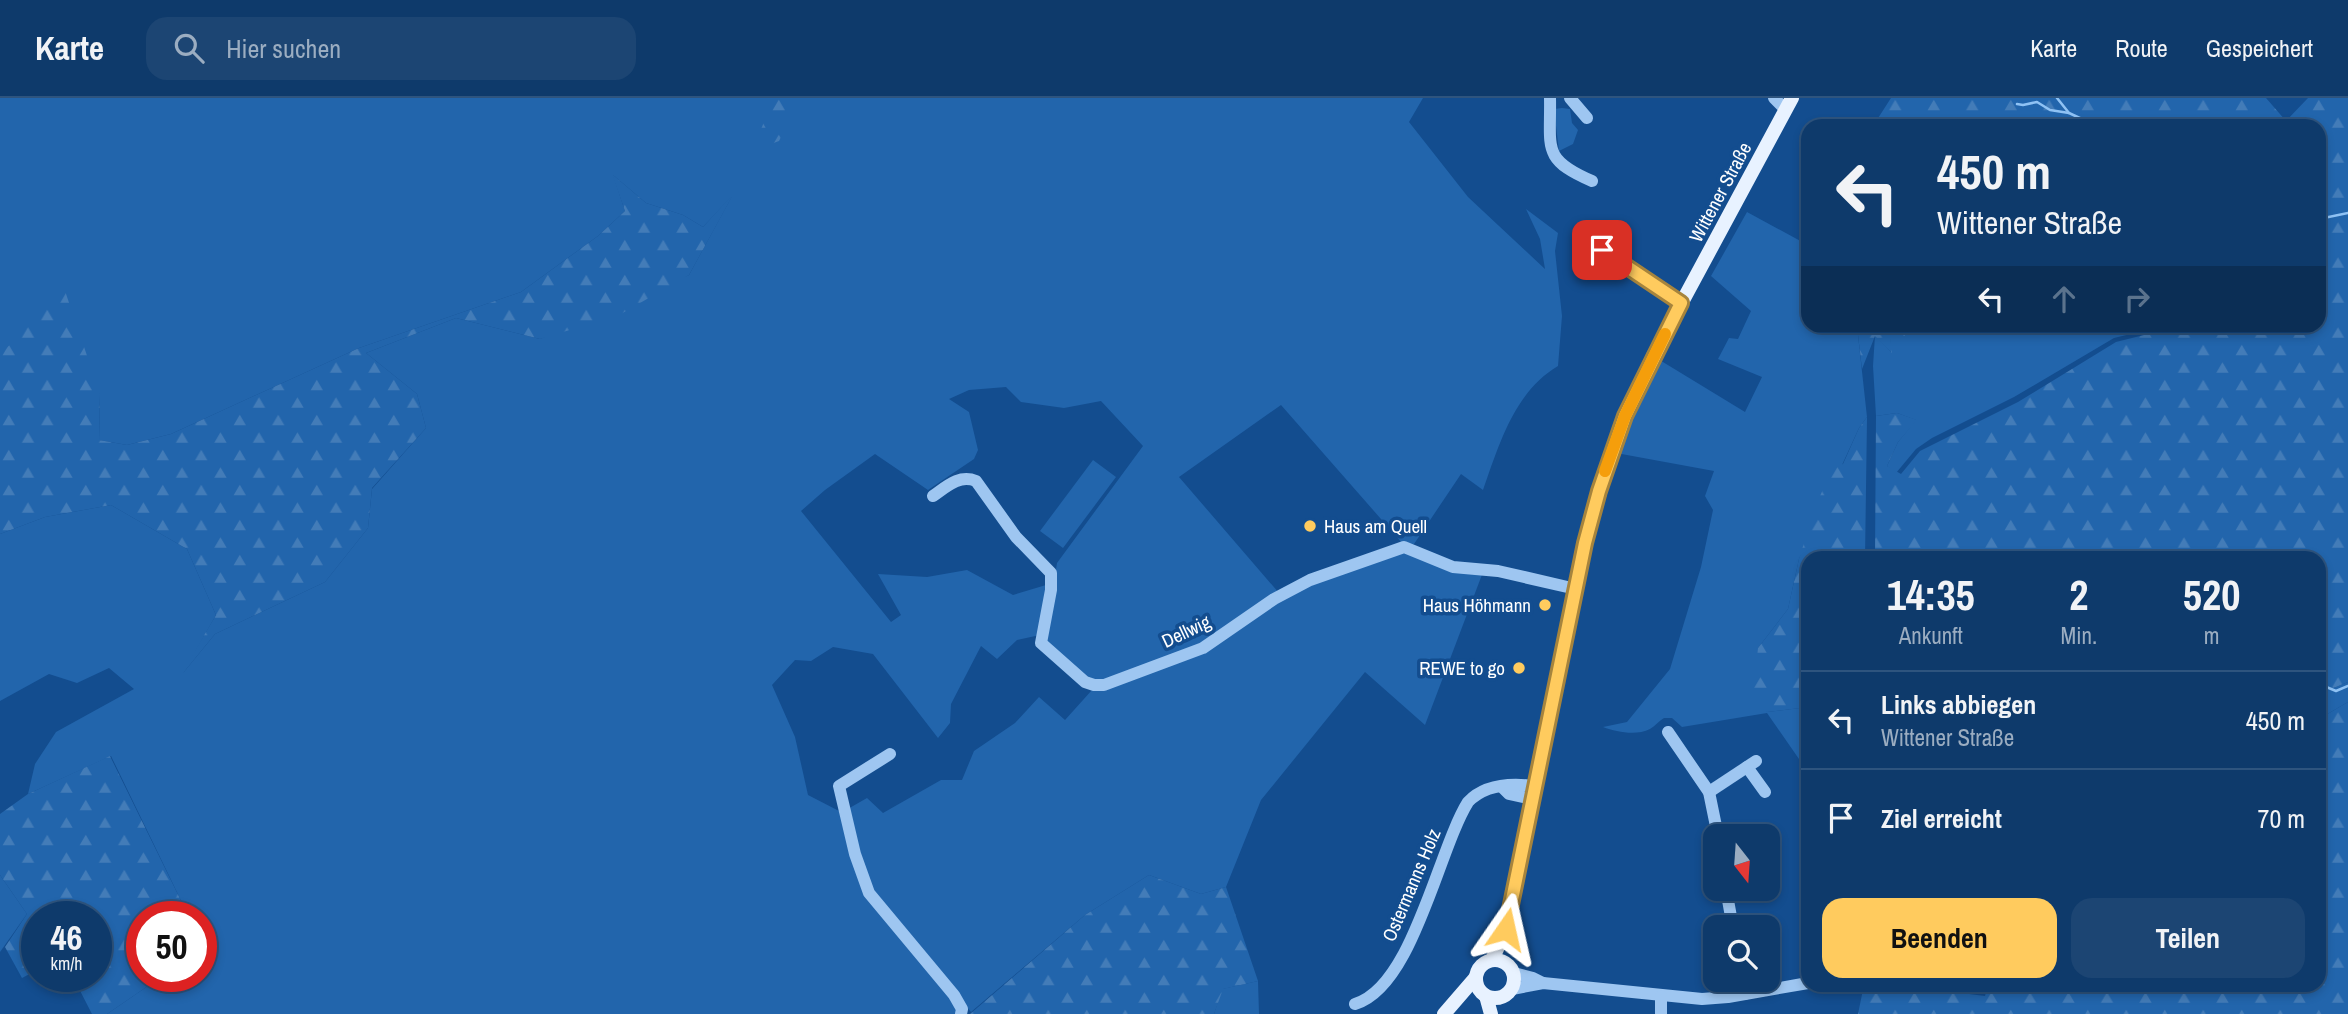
<!DOCTYPE html>
<html lang="de">
<meta charset="utf-8">
<style>
body{margin:0;font-family:"Archivo Narrow",sans-serif;background:#1c4573;color:#f1f3f6;height:100vh;display:flex;flex-direction:column;font-size:26px;white-space:nowrap}
*{box-sizing:border-box;margin:0}
p{font-size:23px;color:#9badc1}
.icon{flex:none;width:38px;height:38px;fill:none;stroke:currentColor;stroke-width:2;stroke-linecap:round;stroke-linejoin:round}
.map{position:relative;flex:1;overflow:hidden}
.sheet{position:absolute;left:1801px;top:453px;width:525px;height:441px;display:flex;flex-direction:column;background:#0e3a6b;border-radius:21px;box-shadow:0 4px 10px #0003,0 0 0 2px #2e547e}
.sheet>*{flex:none}
.hud{position:absolute;left:1801px;top:21px;width:525px;height:214px;border-radius:21px;box-shadow:0 4px 10px #0003,0 0 0 2px #2e547e;background:#0e3a6b;color:#f1f3f6;overflow:hidden}
.needle{width:46px;rotate:163deg}
.controls{position:absolute;left:1703px;top:726px;display:grid;gap:14px}
.controls a{display:grid;place-items:center;width:77px;height:77px;border-radius:14px;background:#0e3a6b;box-shadow:0 4px 10px #0003,0 0 0 2px #2e547e;font-size:35px}
.speed{position:absolute;left:21px;top:803px;display:flex;gap:14px;font-size:35px;font-weight:700;text-align:center}
.speed>*{display:grid;place-content:center;width:91px;height:91px;border-radius:50%;background:#0e3a6b;box-shadow:0 4px 10px #0003,0 0 0 2px #2e547e;line-height:1}
.speed small{font-size:18px;font-weight:400}
.speed .limit{border:10px solid #d22;background:#fff;color:#111}
.pin{position:absolute;display:grid;place-items:center;width:60px;height:60px;color:#fff;margin:-30px;border-radius:14px;box-shadow:0 4px 10px #0006}
.me{position:absolute;width:77px;margin:-38px;rotate:11deg;stroke-linejoin:round;filter:drop-shadow(0 0 5px #0008)}
.turn{display:flex;align-items:center;gap:24px;height:147px;padding:0 21px;font-size:32px}
.turn .icon{width:91px;height:91px;stroke-width:2.5}
.turn b{display:block;font-size:49px;line-height:60px}
.lanes{display:flex;align-items:center;height:66px;padding:0 21px;background:#0003;justify-content:center;gap:35px;direction:ltr}
.lanes .off{opacity:.35}
.eta{display:flex;justify-content:space-evenly;align-items:center;height:119px;text-align:center}
.eta b{font-size:42px;font-weight:700;line-height:49px}
.button{display:flex;gap:14px;margin-top:auto;padding:14px 21px}
.button a{flex:1;height:80px;border-radius:21px;background:#ffcb5e;color:#111;font-size:28px;font-weight:700;line-height:80px;text-align:center}
.button a+a{background:#1c4573;color:#f1f3f6}
ul{padding:0;list-style:none}
li{display:flex;align-items:center;gap:21px;height:98px;padding:0 21px;border-top:2px solid #2e547e}
li div{flex:1}
li b{display:block;font-size:26px}
li em{font-style:normal}
header{display:flex;align-items:center;gap:42px;box-sizing:border-box;height:98px;padding:0 35px;background:#0e3a6b;border-bottom:2px solid #2e547e}
header strong{font-size:33px}
nav{display:flex;gap:38px;margin-inline-start:auto;font-size:24px}
.search{width:490px;height:63px;background:#1c4573;display:flex;align-items:center;gap:18px;box-sizing:border-box;padding:0 24px;border-radius:21px;color:#9badc1;font-size:26px}
.map>svg:first-child{display:block}
.grass{fill:#2265ac}
.forest{fill:url(#forest-firs)}
.lines{fill:none;stroke-linecap:round;stroke-linejoin:round}
.stream{stroke:#8fc2f4;stroke-width:2.5}
.minor{stroke:#9ec6f1;stroke-width:12}
.major{stroke:#e8f2ff;stroke-width:14}
.route-casing{stroke:#a6843d;stroke-width:18}
.route{stroke:#ffcb5e;stroke-width:12}
.slow{stroke:#f59e0b;stroke-width:12}
.poi-dot{fill:#ffcb5e;stroke:#134d8f;stroke-width:2.5}
.labels{text-anchor:middle;dominant-baseline:central;stroke-width:7;stroke-linejoin:round;paint-order:stroke}
.street-label{font-size:19px;fill:#fff;stroke:#134d8f}
.poi-label{font-size:19px;fill:#fff;stroke:#134d8f;text-anchor:end}
</style>
<header>
<strong>Karte</strong>
<div class="search"><svg class="icon" aria-label="search" viewBox="0 0 24 24"><circle cx="10" cy="10" r="6"/><path d="M15 15l6 6"/></svg>Hier suchen</div>
<nav><a>Karte</a><a>Route</a><a>Gespeichert</a></nav>
</header>
<div class="map">
<svg width="2348" height="916" viewBox="0 0 2348 916">
<defs>
<pattern id="forest-firs" width="22" height="20" patternUnits="userSpaceOnUse" patternTransform="scale(1.75)"><rect width="22" height="20" fill="#2265ac"/><path d="M5 1l3.5 6h-7zM16 11l3.5 6h-7z" fill="#437cb8"/></pattern>
</defs>
<rect width="100%" height="100%" fill="#134d8f"/>
<g class="grass">
<path d="M0,0H1423L1409,24L1468,99L1545,171L1540,141L1526,111L1558,135L1555,153L1562,218L1558,268C1514,294 1499,347 1483,392L1461,376L1414,446L1402,445L1281,307L1179,379L1279,495L1206,547L1093,586L1047,546V530L1057,465L1143,348L1101,303L1064,310L1021,304L1006,289L969,292L949,301L969,314L978,352L974,361L928,392L875,356L825,392L801,413L891,524L901,517L878,476L927,479L967,472L1013,497L1046,487L1040,537L1017,542L997,561L981,548L951,606L950,625L938,640L873,556L833,549L811,563L795,562L772,587L795,639L808,697L841,714L856,772L952,898L960,916H107L161,879L201,878V851L203,849L201,819H189L111,658L28,696L35,666L56,634L134,591L109,570L77,585L49,576L0,603V436L45,419L111,407L187,451L216,517L183,575L215,536L325,484L368,430L372,391L426,330L417,296L366,255L456,220L540,241L689,177L732,98L703,129L683,117L646,105L613,77L625,113L598,138L521,194L359,250L171,336L127,347L99,342L100,296L0,258Z"/>
<path d="M1562,10L1570,11L1572,25L1578,32L1573,46L1559,53L1554,11Z"/>
<path d="M1747,114L1806,146L1808,145V228H1857L1867,319L1859,330L1799,461L1788,511L1758,550L1767,614L1808,609V674L1767,615L1682,629L1672,620H1664C1659,623 1655,628 1650,631C1636,638 1617,634 1603,629L1627,624L1670,571L1701,469L1713,412L1705,398L1714,373L1616,355L1658,261L1745,314L1762,279L1718,261L1729,240L1738,241L1751,213L1711,178Z"/>
<path d="M1889,228H2164L2114,240L2014,299L1932,340L1916,351L1896,375L1887,368L1898,344L1916,322L1897,315L1876,318L1873,268L1875,237L1891,254Z"/>
<path d="M1093,362L1116,379L1063,450L1040,433Z"/>
<path d="M1403,454L1483,474L1425,627L1365,574L1261,702L1226,789L1201,796L1149,777L1085,817L971,914L870,792L846,712L867,700L883,715L941,682H962L974,653L1015,625L1039,599L1065,622L1092,592L1211,549L1272,506L1317,482Z"/>
<path d="M2348,584V604L2319,621V596Z"/>
<path d="M0,777L27,816L0,854Z"/>
<path d="M1258,883L1259,916H1214L1222,891Z"/>
</g>
<g class="forest">
<path d="M774,0H800L779,43L752,53Z"/>
<path d="M1891,0H2266L2286,23L2308,0H2348V584L2319,596V460H1875L1876,318L1897,315L1917,322L1898,344L1887,368L1901,376L1920,353L2018,304L2116,244L2176,229L2195,228H2319V28H1873Z"/>
<path d="M612,76L646,105L683,117L703,129L734,95L689,177L619,217L540,241L456,220L366,255L417,296L426,330L372,390L368,430L325,484L215,536L179,580L216,517L187,451L111,407L45,419L0,436V257L64,190L100,296L99,342L127,347L171,336L359,250L521,194L598,138L625,113Z"/>
<path d="M1857,228H1889L1892,255L1875,238L1862,271Z"/>
<path d="M1867,319L1865,460H1808V609L1767,614L1753,598L1758,550L1788,511L1799,461L1816,407L1833,369L1843,366L1859,330Z"/>
<path d="M2348,604V916H1858L1864,887H1921L1928,891L1985,898L1988,887H2319V621Z"/>
<path d="M110,658L189,819H142V878L161,879L107,916H92L73,879L96,878V819H37V872L22,880L5,849L27,816L0,777V716L28,696Z"/>
<path d="M1149,777L1201,796L1226,789L1258,883L1223,891L1214,916H970L1085,817Z"/>
</g>
<g class="lines">
<g class="stream">
<path d="M2057,0L2069,15L2097,28"/>
<path d="M2017,6L2023,7L2037,4L2050,12L2069,15"/>
<path d="M2319,121L2348,115"/>
<path d="M1904,236L1909,228"/>
<path d="M2319,586L2336,593L2348,588"/>
</g>
<g class="minor">
<path d="M1550,0C1551,50 1541,61 1592,83"/>
<path d="M1570,0L1587,20"/>
<path d="M1774,0L1786,12"/>
<path d="M1602,152L1681,206"/>
<path d="M933,398C946,389 959,376 976,383L1016,439L1051,475V492L1041,545L1085,584L1094,587H1104L1203,550L1274,501L1310,482L1404,449L1453,469L1498,473L1576,491"/>
<path d="M1668,634L1709,694L1718,738"/>
<path d="M890,656L839,688L855,756L869,795L954,897L962,911L961,916"/>
<path d="M1747,669L1765,694"/>
<path d="M1502,689L1509,696L1532,701"/>
<path d="M1709,694L1756,663"/>
<path d="M1726,791L1733,830"/>
<path d="M1514,875L1533,880L1543,885"/>
<path d="M1742,882L1745,896"/>
<path d="M1512,891L1543,885L1702,901L1728,899L1808,885"/>
<path d="M1355,906C1413,889 1438,752 1468,704C1485,686 1511,685 1534,688"/>
<path d="M1661,916V898"/>
</g>
<g class="major">
<circle cx="1495" cy="881" r="19"/>
<path d="M1492,862L1506,831L1585,445L1615,344L1653,258L1792,0"/>
<path d="M1486,898L1491,916"/>
<path d="M1444,916L1476,879"/>
</g>
</g>
<g class="lines">
<defs>
<path id="route" d="M1506,831L1585,445L1599,393L1625,318L1681,205L1602,152"/>
</defs>
<use href="#route" class="route-casing"/>
<use href="#route" class="route"/>
<path class="slow" d="M1605,373L1625,318L1665,236"/>
</g>
<g class="poi-dot">
<circle cx="1310" cy="428" r="7"/>
<circle cx="1545" cy="507" r="7"/>
<circle cx="1519" cy="570" r="7"/>
</g>
<g class="labels">
<g class="street-label">
<text transform="translate(1720 94) rotate(-62)">Wittener Straße</text>
<text transform="translate(1186 533) rotate(-25)">Dellwig</text>
<text transform="translate(1411 787) rotate(-67)">Ostermanns Holz</text>
</g>
<g class="poi-label">
<text x="1324" y="428" text-anchor="start">Haus am Quell</text>
<text x="1531" y="507">Haus Höhmann</text>
<text x="1505" y="570">REWE to go</text>
</g>
</g>
</svg>
<div class="controls">
<a><svg class="needle" viewBox="-14 -14 28 28"><path d="M0-13l5 13h-10z" fill="#e53935"/><path d="M0 13l5-13h-10z" fill="#9badc1"/></svg></a>
<a><svg class="icon" aria-label="search" viewBox="0 0 24 24"><circle cx="10" cy="10" r="6"/><path d="M15 15l6 6"/></svg></a>
</div>
<div class="speed"><div>46<small>km/h</small></div><div class="limit">50</div></div>
<div class="pin" style="left:1602px;top:152px;background:#d93025"><svg class="icon" aria-label="arrive" viewBox="0 0 24 24"><path d="M6 21V4h12l-3 4 3 4H6"/></svg></div>
<svg class="me" style="left:1506px;top:831px" viewBox="-20 -20 40 40"><path d="M0-17L14 15 0 8-14 15z" fill="#ffcb5e" stroke="#fff" stroke-width="4"/></svg>
<div class="hud">
<div class="turn"><svg class="icon" aria-label="left" viewBox="0 0 24 24"><path d="M17 20v-9H6M10 6l-5 5 5 5"/></svg><div><b>450 m</b>Wittener Straße</div></div>
<div class="lanes"><svg class="icon" aria-label="left" viewBox="0 0 24 24"><path d="M17 20v-9H6M10 6l-5 5 5 5"/></svg><svg class="icon off" aria-label="ahead" viewBox="0 0 24 24"><path d="M12 20V5M6 11l6-6 6 6"/></svg><svg class="icon off" aria-label="right" viewBox="0 0 24 24"><path d="M7 20v-9h11M14 6l5 5-5 5"/></svg></div>
</div>
<section class="sheet">
<div class="eta">
<div><b>14:35</b><p>Ankunft</p></div>
<div><b>2</b><p>Min.</p></div>
<div><b>520</b><p>m</p></div>
</div>
<ul>
<li><svg class="icon" aria-label="left" viewBox="0 0 24 24"><path d="M17 20v-9H6M10 6l-5 5 5 5"/></svg><div><b>Links abbiegen</b><p>Wittener Straße</p></div><em>450 m</em></li>
<li><svg class="icon" aria-label="arrive" viewBox="0 0 24 24"><path d="M6 21V4h12l-3 4 3 4H6"/></svg><div><b>Ziel erreicht</b></div><em>70 m</em></li>
</ul>
<div class="button"><a>Beenden</a><a>Teilen</a></div>
</section>
</div>
